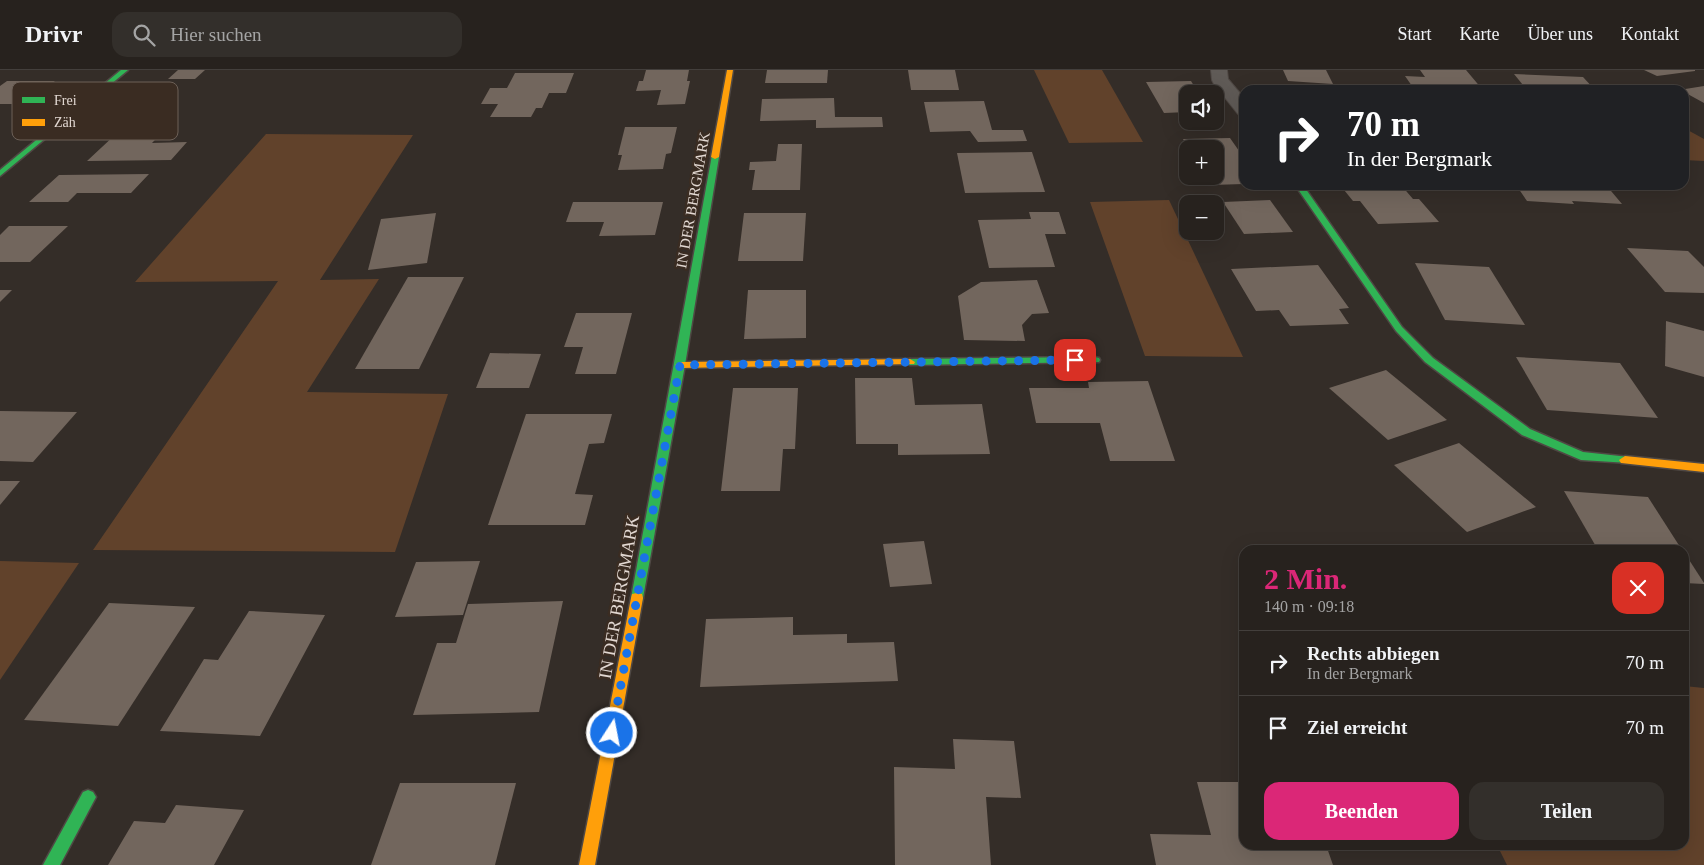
<!DOCTYPE html>
<html lang="de">
<meta charset="utf-8">
<style>
body{margin:0;font-family:"Times New Roman",serif;background:#332f2b;color:#f1f3f6;height:100vh;display:flex;flex-direction:column;font-size:19px;white-space:nowrap}
*{box-sizing:border-box;margin:0}
p{font-size:16px;color:#a4a4a4}
.icon{flex:none;width:28px;height:28px;fill:none;stroke:currentColor;stroke-width:2;stroke-linecap:round;stroke-linejoin:round}
.map{position:relative;flex:1;overflow:hidden}
.side{position:absolute;left:1239px;top:475px;width:450px;height:305px;display:flex;flex-direction:column;background:#27221e;border-radius:15px;box-shadow:0 5px 20px #0002,0 0 0 1px #433f3c}
.side>*{flex:none}
.top-card{position:absolute;left:1239px;top:15px;width:450px;height:105px;border-radius:15px;box-shadow:0 5px 20px #0002,0 0 0 1px #433f3c;background:#202124;color:#fff;overflow:hidden}
.fabs{position:absolute;left:1179px;top:15px;display:grid;gap:10px}
.fabs a{display:grid;place-items:center;width:45px;height:45px;border-radius:10px;background:#27221e;box-shadow:0 5px 20px #0002,0 0 0 1px #433f3c;font-size:25px}
.pin{position:absolute;display:grid;place-items:center;width:42px;height:42px;color:#fff;margin:-21px;border-radius:10px;box-shadow:0 2px 8px #0006}
.me{position:absolute;width:55px;margin:-28px;rotate:11deg;stroke-linejoin:round;filter:drop-shadow(0 0 4px #0008)}
.turn{display:flex;align-items:center;gap:18px;height:105px;padding:0 25px;font-size:22px}
.turn .icon{width:65px;height:65px;stroke-width:2.5}
.turn b{display:block;font-size:35px;line-height:42px}
.round{display:grid;place-items:center;flex:none;width:52px;height:52px;border-radius:15px;background:#332f2b}
.headline{display:flex;align-items:center;justify-content:space-between;height:85px;padding:0 25px}
h1{font-size:30px;font-weight:700;line-height:38px;color:#db2777}
.action{display:flex;gap:10px;margin-top:auto;padding:10px 25px}
.action a{flex:1;height:58px;border-radius:15px;background:#db2777;color:#fff;font-size:20px;font-weight:700;line-height:58px;text-align:center}
.action a+a{background:#332f2b;color:#f1f3f6}
ul{padding:0;list-style:none}
li{display:flex;align-items:center;gap:15px;height:65px;padding:0 25px;border-top:1px solid #433f3c}
li div{flex:1}
li b{display:block;font-size:19px}
li em{font-style:normal}
header{display:flex;align-items:center;gap:30px;box-sizing:border-box;height:70px;padding:0 25px;background:#27221e;border-bottom:1px solid #433f3c}
header strong{font-size:24px}
nav{display:flex;gap:28px;margin-inline-start:auto;font-size:18px}
.search{width:350px;height:45px;background:#332f2b;display:flex;align-items:center;gap:12px;box-sizing:border-box;padding:0 18px;border-radius:15px;color:#a4a4a4;font-size:19px}
.map>svg:first-child{display:block}
.green{fill:#61422b}
.building{fill:#72665d}
.lines{fill:none;stroke-linecap:round;stroke-linejoin:round}
.street-casing{stroke:#4f4844;stroke-width:2}
.fast-casing{stroke:#4f4844;stroke-width:3}
.slow-casing{stroke:#4f4844;stroke-width:3}
.street{fill:#605b57;fill-rule:evenodd}
.fast{fill:#30b455;fill-rule:evenodd}
.slow{fill:#ff9f0a;fill-rule:evenodd}
.route{stroke:#1a73e8;stroke-width:9;stroke-dasharray:0 16.2}
.labels{text-anchor:middle;dominant-baseline:central;stroke-width:5;stroke-linejoin:round;paint-order:stroke}
.far-street-label{font-size:15px;fill:#e2d8d2;stroke:#3a2c22}
.street-label{font-size:18px;fill:#e2d8d2;stroke:#3a2c22}
.key{fill:#3a2c22;stroke:#6c6057;stroke-width:1}
.key-label{font-size:14px;fill:#e2d8d2}
</style>
<header>
<strong>Drivr</strong>
<div class="search"><svg class="icon" aria-label="search" viewBox="0 0 24 24"><circle cx="10" cy="10" r="6"/><path d="M15 15l6 6"/></svg>Hier suchen</div>
<nav><a>Start</a><a>Karte</a><a>Über uns</a><a>Kontakt</a></nav>
</header>
<div class="map">
<svg width="1704" height="795" viewBox="0 0 1704 795">
<rect width="100%" height="100%" fill="#342d28"/>
<g class="green">
<path d="M1034,0H1102L1143,72L1069,73Z"/>
<path d="M1684,58L1704,69V91L1684,90Z"/>
<path d="M266,64L413,65L320,210L379,209L307,322L448,324L395,482L93,480L278,211L135,212Z"/>
<path d="M1169,130L1243,287L1145,286L1090,132Z"/>
<path d="M0,491L79,493L0,610Z"/>
<path d="M1684,616L1704,618V795H1507L1497,775H1684Z"/>
</g>
<g class="building">
<path d="M178,0H205L195,9H168Z"/>
<path d="M646,0H689L687,11H690L685,34L657,35L661,20L636,21L639,11H643Z"/>
<path d="M767,0H828L827,13H765Z"/>
<path d="M908,0H955L959,20H911Z"/>
<path d="M1283,0H1326L1333,14L1288,11Z"/>
<path d="M1420,0H1466L1482,19L1412,16L1405,6L1425,7Z"/>
<path d="M1644,0H1695V1L1657,6Z"/>
<path d="M515,3H574L566,23H549L542,38H536L531,47H490L498,34H481L490,18H507Z"/>
<path d="M1514,4L1583,7L1595,20H1527Z"/>
<path d="M7,11H55L25,34H0V16Z"/>
<path d="M1191,11L1199,24H1188V42L1164,43L1146,12Z"/>
<path d="M1704,16V33L1684,22V20H1679Z"/>
<path d="M834,28L835,47H882L883,57L816,58V50L760,51L762,29Z"/>
<path d="M984,31L992,60H1023L1027,71L978,72L970,61L930,62L924,32Z"/>
<path d="M175,49L152,73L187,72L171,90L87,91L131,50Z"/>
<path d="M625,57H677L671,83L666,84L663,99L618,100L622,85H618Z"/>
<path d="M1230,68L1244,88V114L1211,115L1206,106H1215V79H1189L1183,69Z"/>
<path d="M778,74H802L800,120H752L755,100H749L750,92L776,91Z"/>
<path d="M1032,82L1045,122L965,123L957,83Z"/>
<path d="M149,104L131,123H77L68,132H29L59,105Z"/>
<path d="M1340,115H1401L1413,129H1419L1439,152L1378,154L1360,131H1353Z"/>
<path d="M1516,115H1606L1622,134L1572,131L1574,134L1527,131Z"/>
<path d="M1270,130L1293,162L1244,164L1223,132Z"/>
<path d="M573,132H663L655,165L599,166L604,152H566Z"/>
<path d="M1029,142H1059L1066,164H1045L1055,197L989,198L978,150L1031,149Z"/>
<path d="M436,143L427,193L368,200L381,149Z"/>
<path d="M744,143H806L803,191H738Z"/>
<path d="M9,156H68L30,192H0V165Z"/>
<path d="M1627,178L1688,181L1704,197V223L1665,222Z"/>
<path d="M1415,193L1489,197L1525,255L1445,250Z"/>
<path d="M1318,195L1349,238L1339,239L1349,254L1290,256L1279,240L1256,241L1231,199Z"/>
<path d="M408,207H464L419,299H355Z"/>
<path d="M1037,210L1049,243L1032,244L1022,255L1025,271L964,270L958,226L981,212Z"/>
<path d="M0,220H12L0,232Z"/>
<path d="M748,220H806V268L744,269Z"/>
<path d="M576,243H632L616,304H575L583,277H564Z"/>
<path d="M1666,251L1704,261V307L1665,296Z"/>
<path d="M490,283L541,284L529,318H476Z"/>
<path d="M1516,287L1620,293L1658,348L1547,340Z"/>
<path d="M1386,300L1447,350L1388,370L1329,318Z"/>
<path d="M855,308H912L915,335L982,334L990,384L898,385V374H856Z"/>
<path d="M1148,311L1175,391H1110L1100,353H1036L1029,318H1089L1088,312Z"/>
<path d="M733,318H798L795,379H783L780,421H721Z"/>
<path d="M0,341L77,342L33,392L0,391Z"/>
<path d="M526,344H612L604,373L589,374L575,424L593,425L585,455H488Z"/>
<path d="M1459,373L1536,437L1467,462L1394,395Z"/>
<path d="M0,411H20L0,435Z"/>
<path d="M1564,421L1648,427L1682,480H1598Z"/>
<path d="M924,471L932,514L890,517L883,474Z"/>
<path d="M1684,482L1704,513V514L1684,513Z"/>
<path d="M480,491L463,545L395,547L416,492Z"/>
<path d="M563,531L539,642L413,645L437,573H456L468,534Z"/>
<path d="M109,533L195,537L118,656L24,650Z"/>
<path d="M249,541L325,545L260,666L160,661L204,589L218,590Z"/>
<path d="M793,547V565L847,564V573L894,572L898,611L700,617L706,549Z"/>
<path d="M953,669L1014,671L1021,728L986,727L991,795H895L894,697L955,699Z"/>
<path d="M1197,712H1244V775H1326L1333,795H1156L1150,764L1211,765Z"/>
<path d="M400,713H516L495,795H371Z"/>
<path d="M176,735L244,740L214,795H108L134,751L165,753Z"/>
</g>
<g class="lines">
<defs>
<path id="street" d="M1211,0H1227L1228,9L1244,28V45L1238,44L1214,14L1212,10Z"/>
<g id="fast">
<path d="M121,0H128L0,106V100Z"/>
<path d="M712,85L719,87L685,295L643,528L642,532L637,533L632,532L631,528Z"/>
<path d="M1295,115H1303L1402,257L1433,288L1530,359L1583,382L1629,387L1631,390L1629,393L1581,390L1522,365L1425,292L1396,261Z"/>
<path d="M1095,287L1099,288L1100,290L1099,292L910,295L905,292L910,289Z"/>
<path d="M88,720L93,722L96,727L60,795H43L83,722Z"/>
</g>
<g id="slow">
<path d="M727,0H733L719,87L715,89L711,87Z"/>
<path d="M910,289L915,292L914,294L680,298L675,295L680,292Z"/>
<path d="M1625,386L1704,394V402L1621,393L1619,390Z"/>
<path d="M637,523L642,524L643,528L595,795H579L631,528L632,524Z"/>
</g>
</defs>
<use href="#street" class="street-casing"/>
<use href="#fast" class="fast-casing"/>
<use href="#slow" class="slow-casing"/>
<use href="#street" class="street"/>
<use href="#fast" class="fast"/>
<use href="#slow" class="slow"/>
</g>
<g class="lines">
<path class="route" d="M612,663L680,295L1075,290"/>
</g>
<g class="labels">
<g class="far-street-label">
<text transform="translate(693 130) rotate(-80)">IN DER BERGMARK</text>
</g>
<g class="street-label">
<text transform="translate(619 527) rotate(-80)">IN DER BERGMARK</text>
</g>
</g>
<rect x="12" y="12" width="166" height="58" rx="8" class="key"/>
<rect x="22" y="27" width="23" height="6" fill="#30b455"/>
<rect x="22" y="49" width="23" height="7" fill="#ff9f0a"/>
<g class="key-label">
<text x="54" y="35">Frei</text>
<text x="54" y="57">Zäh</text>
</g>
</svg>
<div class="fabs">
<a><svg class="icon" aria-label="sound" viewBox="0 0 24 24"><path d="M4 9h4l5-4v14l-5-4H4zM17 9q2 3 0 6"/></svg></a>
<a>+</a>
<a>−</a>
</div>
<div class="pin" style="left:1075px;top:290px;background:#d93025"><svg class="icon" aria-label="arrive" viewBox="0 0 24 24"><path d="M6 21V4h12l-3 4 3 4H6"/></svg></div>
<svg class="me" style="left:612px;top:663px" viewBox="-20 -20 40 40"><circle r="17" fill="#1a73e8" stroke="#fff" stroke-width="3"/><path d="M0-11L8 9 0 5-8 9z" fill="#fff"/></svg>
<div class="top-card">
<div class="turn"><svg class="icon" aria-label="right" viewBox="0 0 24 24"><path d="M7 20v-9h11M14 6l5 5-5 5"/></svg><div><b>70 m</b>In der Bergmark</div></div>
</div>
<section class="side">
<div class="headline"><div><h1>2 Min.</h1><p>140 m · 09:18</p></div><a class="round" style="background:#d93025;color:#fff"><svg class="icon" aria-label="close" viewBox="0 0 24 24"><path d="M6 6l12 12M18 6L6 18"/></svg></a></div>
<ul>
<li><svg class="icon" aria-label="right" viewBox="0 0 24 24"><path d="M7 20v-9h11M14 6l5 5-5 5"/></svg><div><b>Rechts abbiegen</b><p>In der Bergmark</p></div><em>70 m</em></li>
<li><svg class="icon" aria-label="arrive" viewBox="0 0 24 24"><path d="M6 21V4h12l-3 4 3 4H6"/></svg><div><b>Ziel erreicht</b></div><em>70 m</em></li>
</ul>
<div class="action"><a>Beenden</a><a>Teilen</a></div>
</section>
</div>
